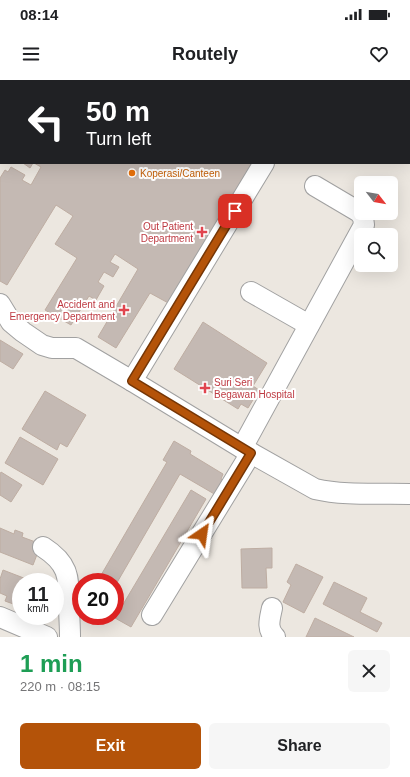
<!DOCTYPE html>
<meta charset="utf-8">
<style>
body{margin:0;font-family:Helvetica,sans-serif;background:#f6f6f6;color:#202124;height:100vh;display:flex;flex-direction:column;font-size:15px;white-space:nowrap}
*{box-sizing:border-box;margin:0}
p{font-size:13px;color:#757577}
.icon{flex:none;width:22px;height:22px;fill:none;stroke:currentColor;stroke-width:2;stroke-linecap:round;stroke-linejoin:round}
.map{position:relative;height:557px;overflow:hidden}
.drawer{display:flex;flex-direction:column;background:#fff;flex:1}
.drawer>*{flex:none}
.top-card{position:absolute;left:0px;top:0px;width:410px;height:84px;box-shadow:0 4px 16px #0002;background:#202124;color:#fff;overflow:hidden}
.needle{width:26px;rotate:121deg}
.tools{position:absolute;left:354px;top:96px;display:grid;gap:8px}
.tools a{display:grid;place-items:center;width:44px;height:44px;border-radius:6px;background:#fff;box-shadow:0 4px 16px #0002;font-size:20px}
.speed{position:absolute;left:12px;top:493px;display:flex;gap:8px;font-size:20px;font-weight:700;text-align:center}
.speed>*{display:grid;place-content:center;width:52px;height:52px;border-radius:50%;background:#fff;box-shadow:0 4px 16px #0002;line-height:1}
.speed small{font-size:10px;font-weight:400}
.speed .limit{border:6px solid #d22;background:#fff;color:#111}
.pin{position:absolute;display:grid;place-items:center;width:34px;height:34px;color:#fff;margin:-17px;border-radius:8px;box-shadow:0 2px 6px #0006}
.me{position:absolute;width:44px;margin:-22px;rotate:32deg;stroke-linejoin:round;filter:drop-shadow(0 0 3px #0008)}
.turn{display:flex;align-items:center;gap:14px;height:84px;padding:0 20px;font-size:18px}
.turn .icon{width:52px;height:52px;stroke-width:2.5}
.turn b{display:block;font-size:28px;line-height:34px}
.round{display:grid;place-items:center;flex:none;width:42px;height:42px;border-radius:6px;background:#f6f6f6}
.overview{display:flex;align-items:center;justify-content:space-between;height:68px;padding:0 20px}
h1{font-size:24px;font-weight:700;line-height:30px;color:#1e9e55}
.button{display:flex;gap:8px;margin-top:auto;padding:8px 20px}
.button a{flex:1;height:46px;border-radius:6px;background:#b45309;color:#fff;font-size:16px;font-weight:700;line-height:46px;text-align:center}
.button a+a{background:#f6f6f6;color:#202124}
.status{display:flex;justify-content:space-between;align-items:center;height:28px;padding:0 20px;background:#fff;direction:ltr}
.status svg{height:11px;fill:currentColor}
header{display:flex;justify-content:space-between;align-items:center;height:52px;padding:0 20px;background:#fff;font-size:18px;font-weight:700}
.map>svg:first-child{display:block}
.building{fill:#c4b9b3;stroke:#beada2}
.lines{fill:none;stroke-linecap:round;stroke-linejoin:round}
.minor-casing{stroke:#a1a1a1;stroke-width:22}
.minor{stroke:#fff;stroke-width:20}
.route-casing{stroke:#753606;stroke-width:10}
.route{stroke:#b45309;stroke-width:7}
.food-dot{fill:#e8710a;stroke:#fff;stroke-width:1.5}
.health-dot{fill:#e0444e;stroke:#fff;stroke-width:1.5}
.labels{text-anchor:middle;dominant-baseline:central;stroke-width:4;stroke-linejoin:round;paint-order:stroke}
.food-label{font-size:10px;fill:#c56008;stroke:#fff;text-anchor:start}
.health-label{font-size:10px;fill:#be3a42;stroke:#fff;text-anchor:end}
</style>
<div class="status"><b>08:14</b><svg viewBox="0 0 49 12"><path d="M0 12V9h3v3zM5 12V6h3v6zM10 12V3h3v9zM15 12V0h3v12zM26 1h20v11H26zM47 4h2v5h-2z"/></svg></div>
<header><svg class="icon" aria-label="menu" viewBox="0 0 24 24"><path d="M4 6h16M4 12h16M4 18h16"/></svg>Routely<svg class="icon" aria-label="heart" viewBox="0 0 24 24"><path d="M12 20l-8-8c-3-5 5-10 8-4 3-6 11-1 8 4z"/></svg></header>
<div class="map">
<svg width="410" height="557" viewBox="0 0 410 557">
<rect width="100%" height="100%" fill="#ece7e0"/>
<g class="building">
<path d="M0,0H72L73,1H1V33L0,32Z"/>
<path d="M99,0H145L146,1H98Z"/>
<path d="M196,0H225L224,1H197Z"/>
<path d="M23,83H33L30,88Z"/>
<path d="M34,83H257L172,225L150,213L116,268L98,257L138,189L115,174L110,182L119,187L113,197L104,192L98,202L104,206L96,220L89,216L71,245L45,230L77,178L55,164L73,136L56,125L7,205L0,201V98L5,90L8,92L11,87L25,95L22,100L31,105L41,87Z"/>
<path d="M203,242L267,283L253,306L259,310L248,328L241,324L238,329L174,289Z"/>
<path d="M0,260L23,274L13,289L0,281Z"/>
<path d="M45,311L86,335L67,367L60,363L57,370L22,349Z"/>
<path d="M20,357L58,379L43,405L5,383Z"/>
<path d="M174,361L191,371L190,374L223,394L221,399L224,401L216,415L180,394L115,506V502H97L167,382L163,380Z"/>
<path d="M1,392L22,405L11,422L0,415V394Z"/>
<path d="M191,410L206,419L131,547L115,538Z"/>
<path d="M0,448L14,454L15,450L23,453L22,457L41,464L33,485L0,472Z"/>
<path d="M272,468V488H266L267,508H242L241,469Z"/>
<path d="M296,484L323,497L304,533L283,522L291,505L287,502Z"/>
<path d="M3,490L34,502H21V521L18,520L16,525L5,521L7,516L0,513V499Z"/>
<path d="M334,502L367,518L360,532L382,543L377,552L323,524Z"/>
<path d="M315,538L354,557H306Z"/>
</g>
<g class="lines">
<defs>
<g id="minor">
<path d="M169,0L171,1"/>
<path d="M275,0L276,1"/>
<path d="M409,28H410"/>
<path d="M251,212L309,245"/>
<path d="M0,224L11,242L23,252L42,265L52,268H76L132,301L242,368L315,409C345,416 379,413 410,414"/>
<path d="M132,301L264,83"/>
<path d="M242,368L364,145L363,137L359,132L315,106"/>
<path d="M43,467C68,483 69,496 69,523C69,534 70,546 70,557"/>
<path d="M272,528C270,538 266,549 275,557"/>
<path d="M152,535L251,373"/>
<path d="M0,537L47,557"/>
</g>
</defs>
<use href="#minor" class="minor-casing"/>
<use href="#minor" class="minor"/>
</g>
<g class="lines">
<defs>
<path id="route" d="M202,454L251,373L132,301L235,131"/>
</defs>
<use href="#route" class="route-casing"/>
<use href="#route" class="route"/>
</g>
<circle class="food-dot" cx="132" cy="93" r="4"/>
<g class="health-dot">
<path d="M200 146h4v4h4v4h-4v4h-4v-4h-4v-4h4z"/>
<path d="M122 224h4v4h4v4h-4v4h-4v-4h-4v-4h4z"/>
<path d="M203 302h4v4h4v4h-4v4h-4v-4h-4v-4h4z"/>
</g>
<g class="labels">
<g class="food-label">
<text x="140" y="93">Koperasi/Canteen</text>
</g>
<g class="health-label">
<text x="193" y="146">Out Patient<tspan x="193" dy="12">Department</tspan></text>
<text x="115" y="224">Accident and<tspan x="115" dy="12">Emergency Department</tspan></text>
<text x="214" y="302" text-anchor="start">Suri Seri<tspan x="214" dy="12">Begawan Hospital</tspan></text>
</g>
</g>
</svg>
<div class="tools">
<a><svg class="needle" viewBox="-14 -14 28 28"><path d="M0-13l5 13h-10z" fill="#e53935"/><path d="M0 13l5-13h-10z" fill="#757577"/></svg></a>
<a><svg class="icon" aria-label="search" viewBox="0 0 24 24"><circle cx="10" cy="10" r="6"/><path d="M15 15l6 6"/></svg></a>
</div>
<div class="speed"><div>11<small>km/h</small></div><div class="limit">20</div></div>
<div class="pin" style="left:235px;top:131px;background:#d93025"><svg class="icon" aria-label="arrive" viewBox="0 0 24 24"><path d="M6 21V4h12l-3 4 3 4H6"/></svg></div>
<svg class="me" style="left:202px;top:454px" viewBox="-20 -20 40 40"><path d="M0-17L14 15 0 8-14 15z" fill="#b45309" stroke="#fff" stroke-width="4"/></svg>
<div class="top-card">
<div class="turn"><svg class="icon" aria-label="left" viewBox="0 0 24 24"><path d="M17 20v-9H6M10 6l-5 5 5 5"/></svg><div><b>50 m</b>Turn left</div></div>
</div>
</div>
<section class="drawer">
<div class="overview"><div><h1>1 min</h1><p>220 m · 08:15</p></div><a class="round"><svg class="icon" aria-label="close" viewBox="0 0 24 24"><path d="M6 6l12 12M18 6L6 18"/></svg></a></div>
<div class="button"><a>Exit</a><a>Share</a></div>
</section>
